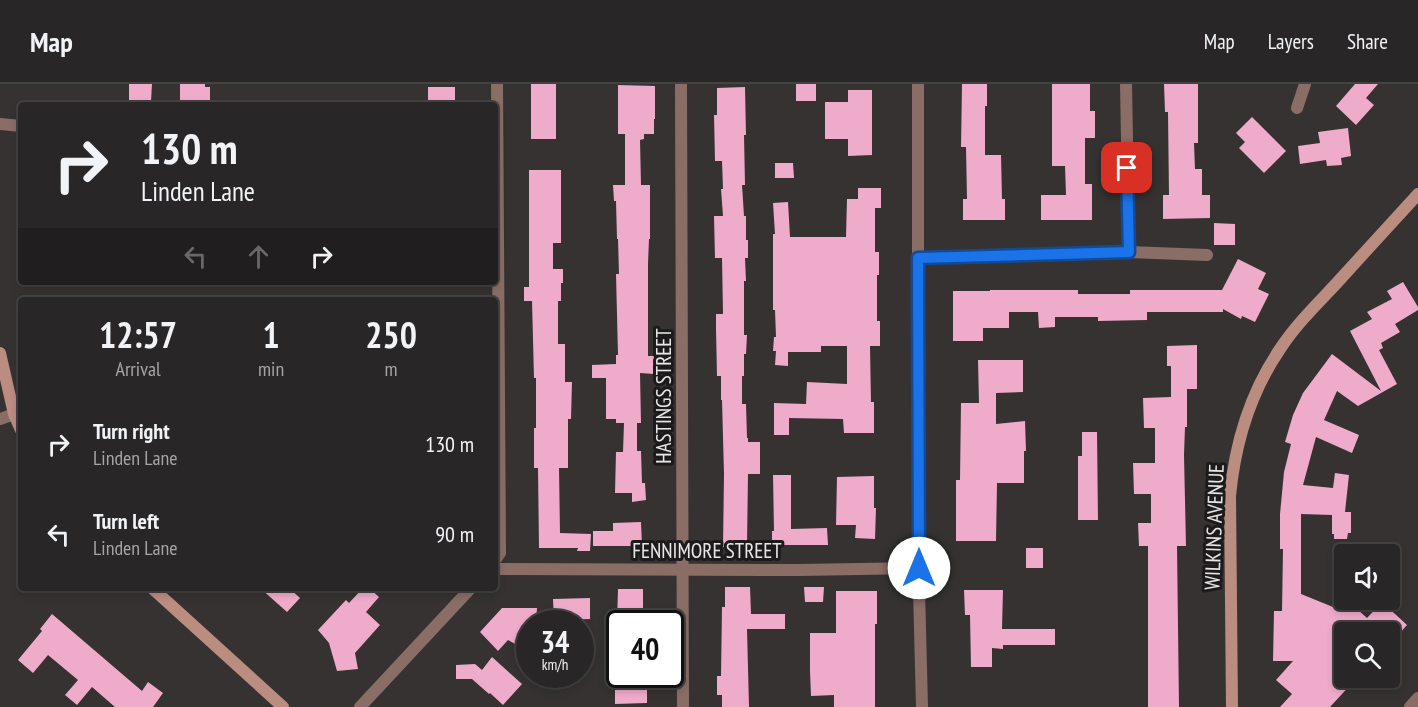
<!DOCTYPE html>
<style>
body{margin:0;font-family:"PT Sans Narrow",sans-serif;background:#343232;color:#f1f3f6;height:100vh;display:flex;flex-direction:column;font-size:22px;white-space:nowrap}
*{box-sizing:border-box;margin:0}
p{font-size:20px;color:#a5a5a7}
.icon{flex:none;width:33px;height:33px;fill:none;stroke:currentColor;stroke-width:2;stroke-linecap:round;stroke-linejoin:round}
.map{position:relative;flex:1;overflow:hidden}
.side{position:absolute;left:18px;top:213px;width:480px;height:294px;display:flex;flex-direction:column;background:#282626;border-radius:6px;box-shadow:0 3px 9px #0003,0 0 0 2px #444343}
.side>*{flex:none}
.top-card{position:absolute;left:18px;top:18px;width:480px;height:183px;border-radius:6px;box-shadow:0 3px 9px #0003,0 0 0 2px #444343;background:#282626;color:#f1f3f6;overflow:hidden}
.controls{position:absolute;left:1334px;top:460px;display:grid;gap:12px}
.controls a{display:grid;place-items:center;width:66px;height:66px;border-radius:6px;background:#282626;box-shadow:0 3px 9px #0003,0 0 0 2px #444343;font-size:30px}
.speed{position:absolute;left:516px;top:526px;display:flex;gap:12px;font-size:30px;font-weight:700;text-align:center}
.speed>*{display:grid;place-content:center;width:78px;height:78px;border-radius:50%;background:#282626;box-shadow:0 3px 9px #0003,0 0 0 2px #444343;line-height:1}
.speed small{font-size:15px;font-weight:400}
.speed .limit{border:3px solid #111;border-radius:9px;background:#fff;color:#111}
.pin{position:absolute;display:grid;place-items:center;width:51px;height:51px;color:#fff;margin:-26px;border-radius:12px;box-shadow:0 3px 9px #0006}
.me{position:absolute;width:66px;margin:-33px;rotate:0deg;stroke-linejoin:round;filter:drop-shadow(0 0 4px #0008)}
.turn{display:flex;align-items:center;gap:21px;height:126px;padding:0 24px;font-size:27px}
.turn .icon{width:78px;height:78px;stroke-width:2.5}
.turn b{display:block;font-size:42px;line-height:51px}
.lanes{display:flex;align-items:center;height:57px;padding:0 24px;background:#0003;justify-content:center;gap:30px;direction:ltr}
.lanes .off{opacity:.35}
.eta{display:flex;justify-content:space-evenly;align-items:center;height:102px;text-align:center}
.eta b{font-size:36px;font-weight:600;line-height:42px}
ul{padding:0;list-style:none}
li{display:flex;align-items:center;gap:18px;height:90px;padding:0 24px}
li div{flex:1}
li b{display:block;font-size:22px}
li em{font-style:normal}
header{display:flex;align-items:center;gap:36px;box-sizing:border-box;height:84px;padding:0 30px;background:#282626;border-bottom:2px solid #444343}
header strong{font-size:28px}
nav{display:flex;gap:33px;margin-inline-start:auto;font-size:21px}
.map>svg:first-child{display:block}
.building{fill:#efabca}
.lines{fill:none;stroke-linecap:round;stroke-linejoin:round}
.minor{stroke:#8a6d65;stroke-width:12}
.tertiary{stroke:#8a6d65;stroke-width:12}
.secondary{stroke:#bb8c80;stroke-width:12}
.route-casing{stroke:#114b97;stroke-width:15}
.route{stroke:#1a73e8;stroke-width:10}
.labels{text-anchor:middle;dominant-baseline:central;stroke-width:6;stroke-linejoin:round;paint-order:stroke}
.street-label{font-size:21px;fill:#e8e6e6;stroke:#1c1a1b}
</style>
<header>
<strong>Map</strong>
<nav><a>Map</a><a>Layers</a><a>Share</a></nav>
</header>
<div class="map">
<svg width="1418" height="623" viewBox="0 0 1418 623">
<rect width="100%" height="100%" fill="#363232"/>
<g class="building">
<path d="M129,0H152L151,17L129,16Z"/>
<path d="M180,0H205V3H210V21H180Z"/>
<rect x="531" y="0" width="25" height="55"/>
<rect x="796" y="0" width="20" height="17"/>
<path d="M962,0H987V22H985V71H1001L1002,115H1005V136H963V115H967L966,63H961Z"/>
<path d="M1052,0H1090V27H1095V54H1085V100H1092V136H1041V111H1066L1065,82H1052Z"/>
<path d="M1164,0H1198V59H1194L1195,85H1202V111H1210V134L1163,135V111H1169L1168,28H1165Z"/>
<path d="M1355,0H1378L1366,14L1374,21L1356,41L1336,22Z"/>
<path d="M618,1L655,2V35H654V50H644V55L640,56L641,101H650V155H649L648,180V272H654V290L640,289L641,339H637V367H641L642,399H645L646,416L632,418V409H615L616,368H623L624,339H616V335H606V294H592V281L616,280V271H618L616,190H619L618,155H617L616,117H614L613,101H625V50H618Z"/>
<rect x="428" y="3" width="27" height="16"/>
<path d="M745,3L746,51H744L745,101H742L744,132H746V156H748V174H745L746,197H744V251H747L746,270H744V292H742V320H746L747,354H748V358H760V390H748L747,462L723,463L724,390L722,316H721V292H717L716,245V230H723L722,174H715L714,132H723L721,105H723L722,77H715L714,31H717V4Z"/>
<path d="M848,6H872V71L848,72V55H825V18H848Z"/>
<path d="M1252,33L1286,67L1264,89L1239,64L1245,58L1236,49Z"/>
<path d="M1348,44L1351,72L1341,74L1342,81L1327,82L1326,76L1300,80L1298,62L1320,59L1318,48Z"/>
<path d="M775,79H793L794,94H775Z"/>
<path d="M529,86H561V159H553V185H563V199H561V217H558V260H565V298H572L571,335H568V384H559L560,449L591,450L590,467H577L578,464H539L538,384H534V344H536V294H534L532,217H524V203H529Z"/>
<path d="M858,104H881V124H875V168H879V191H877V237H880V262H870L871,318H874V349H844L843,335L789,334V351H774V319L806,320L807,298L847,300V262H821V268H788V282L775,281L776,267H773L774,253H776L775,226H773V150H775L773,119L788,118L790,153H846L847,115H858Z"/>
<path d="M1214,139L1235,140V161H1214Z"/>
<path d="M1238,175L1266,189L1258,205L1269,210L1255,238L1242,232L1241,235L1223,225V228H1147V236L1098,237V233H1055V243L1039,244L1038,228H1009V244H983V257H953V207H990V206H1078V210H1130V206H1222Z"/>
<path d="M1403,198L1418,223V226L1395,240L1400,248L1381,259L1383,264L1379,266L1397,300L1358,322L1337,307L1324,336L1359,351L1352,369L1316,353L1303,401L1333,404L1335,389L1349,391L1345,428H1351V449H1348L1347,455H1334V450H1332V431L1301,430V510L1333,523L1332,503L1344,513V516H1347L1367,534L1382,518L1407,541L1389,561V549H1344V594H1350L1354,597L1330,623H1280L1292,610L1276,596L1293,577H1273L1274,527H1282L1283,465H1280V430L1284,388L1291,360L1285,358L1293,331L1303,309L1332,270L1381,307L1350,247L1372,235L1367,228L1392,215L1387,207Z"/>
<path d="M1197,261V305H1187V343H1185L1184,371L1186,462H1177L1179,623H1148V462H1139L1138,439H1151V410H1134L1133,379H1155V344H1144L1143,314L1171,313V282H1167V262Z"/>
<path d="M978,276H1023V308L996,309V340L1025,337L1026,367H1024V399H997L996,457H956V396H960L961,319H979Z"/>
<path d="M1082,348H1097L1098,436H1078V372H1082Z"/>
<path d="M773,391H791V445L827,444L828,461H772V447H774Z"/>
<path d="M874,392V424H876L875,455L855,454L856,441H836L837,393Z"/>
<path d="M641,438L642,462H593V447H613V439Z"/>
<rect x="1026" y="464" width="17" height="20"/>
<path d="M725,503H750L751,530H785V545H747L749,623H722V611H717V592H721L722,523H725Z"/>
<path d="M804,503H824L823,518H805Z"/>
<path d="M260,504H289L300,514L287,528Z"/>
<path d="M363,504H369L379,513L366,528L380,541L355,569L358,585L337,587L329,559L318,546L346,516L349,519Z"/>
<path d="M618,505H643V540H617Z"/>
<path d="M964,506H1003L1002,545H1055V561H1003V565L992,564V583H971L970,531H965Z"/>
<path d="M836,507H877V540H875V623H834V611L811,612L810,587V549H836Z"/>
<path d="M590,514V535L554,536L553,515Z"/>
<path d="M502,524H537L536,540H530V550H526L528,560L517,561L508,556L498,567L480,548Z"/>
<path d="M52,530L142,607L148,598L163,609L153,623H115L92,603L77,621L65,611L78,596L48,571L33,589L18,576L42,547L40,545Z"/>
<path d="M492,573L522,600L503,621L490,609L489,610L472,595H456V581L475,580L482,586Z"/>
<path d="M607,582H620V591H647V619L615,620V600H607Z"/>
</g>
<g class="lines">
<g class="minor">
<path d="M681,0L683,623"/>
<path d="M1126,0L1129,168"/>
<path d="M1297,24L1305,0"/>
<path d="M0,40L21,42"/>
<path d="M918,174L1129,168L1207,171"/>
<path d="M0,335L14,330"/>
<path d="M495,476L500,469L497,0"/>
<path d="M495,485L799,486L919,484"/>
<path d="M360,623L471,504"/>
<path d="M1410,623L1418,614"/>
</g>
<path class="tertiary" d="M918,0V467L922,623"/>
<g class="secondary">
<path d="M0,269L14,330L21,346"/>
<path d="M152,504L283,623"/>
<path d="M1232,623L1230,412C1235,359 1250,309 1280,265C1295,242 1315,222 1334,202C1362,171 1390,141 1418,110"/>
</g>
</g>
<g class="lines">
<defs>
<path id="route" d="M919,484L918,174L1129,168L1127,84"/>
</defs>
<use href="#route" class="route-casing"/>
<use href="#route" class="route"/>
</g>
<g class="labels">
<g class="street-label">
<text transform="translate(663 312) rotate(-90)">HASTINGS STREET</text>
<text transform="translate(1214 443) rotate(-88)">WILKINS AVENUE</text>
<text x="707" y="466">FENNIMORE STREET</text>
</g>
</g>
</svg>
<div class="controls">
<a><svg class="icon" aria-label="sound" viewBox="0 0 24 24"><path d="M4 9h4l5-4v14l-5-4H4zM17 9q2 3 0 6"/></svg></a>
<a><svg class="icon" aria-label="search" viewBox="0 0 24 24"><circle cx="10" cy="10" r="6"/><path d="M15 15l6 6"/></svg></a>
</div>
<div class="speed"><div>34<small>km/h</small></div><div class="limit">40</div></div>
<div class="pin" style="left:1127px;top:84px;background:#d93025"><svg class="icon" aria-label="arrive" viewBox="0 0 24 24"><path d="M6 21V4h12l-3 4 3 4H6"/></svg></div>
<svg class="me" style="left:919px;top:484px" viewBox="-20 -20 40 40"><circle r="19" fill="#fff"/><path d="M0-13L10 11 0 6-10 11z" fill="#1a73e8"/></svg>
<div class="top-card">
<div class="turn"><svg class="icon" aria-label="right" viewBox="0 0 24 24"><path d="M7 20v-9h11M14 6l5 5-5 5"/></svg><div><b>130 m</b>Linden Lane</div></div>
<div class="lanes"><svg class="icon off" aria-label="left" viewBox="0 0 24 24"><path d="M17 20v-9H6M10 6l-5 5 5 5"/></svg><svg class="icon off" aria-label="ahead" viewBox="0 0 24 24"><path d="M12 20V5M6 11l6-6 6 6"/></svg><svg class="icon" aria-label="right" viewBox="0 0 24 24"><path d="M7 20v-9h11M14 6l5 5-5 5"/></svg></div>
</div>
<section class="side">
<div class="eta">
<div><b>12:57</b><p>Arrival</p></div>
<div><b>1</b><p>min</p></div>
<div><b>250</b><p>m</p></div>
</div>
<ul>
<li><svg class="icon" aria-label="right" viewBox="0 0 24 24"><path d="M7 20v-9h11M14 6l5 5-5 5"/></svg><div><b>Turn right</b><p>Linden Lane</p></div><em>130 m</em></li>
<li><svg class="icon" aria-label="left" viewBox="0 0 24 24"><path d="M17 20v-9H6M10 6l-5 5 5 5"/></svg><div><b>Turn left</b><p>Linden Lane</p></div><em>90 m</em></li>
</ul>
</section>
</div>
